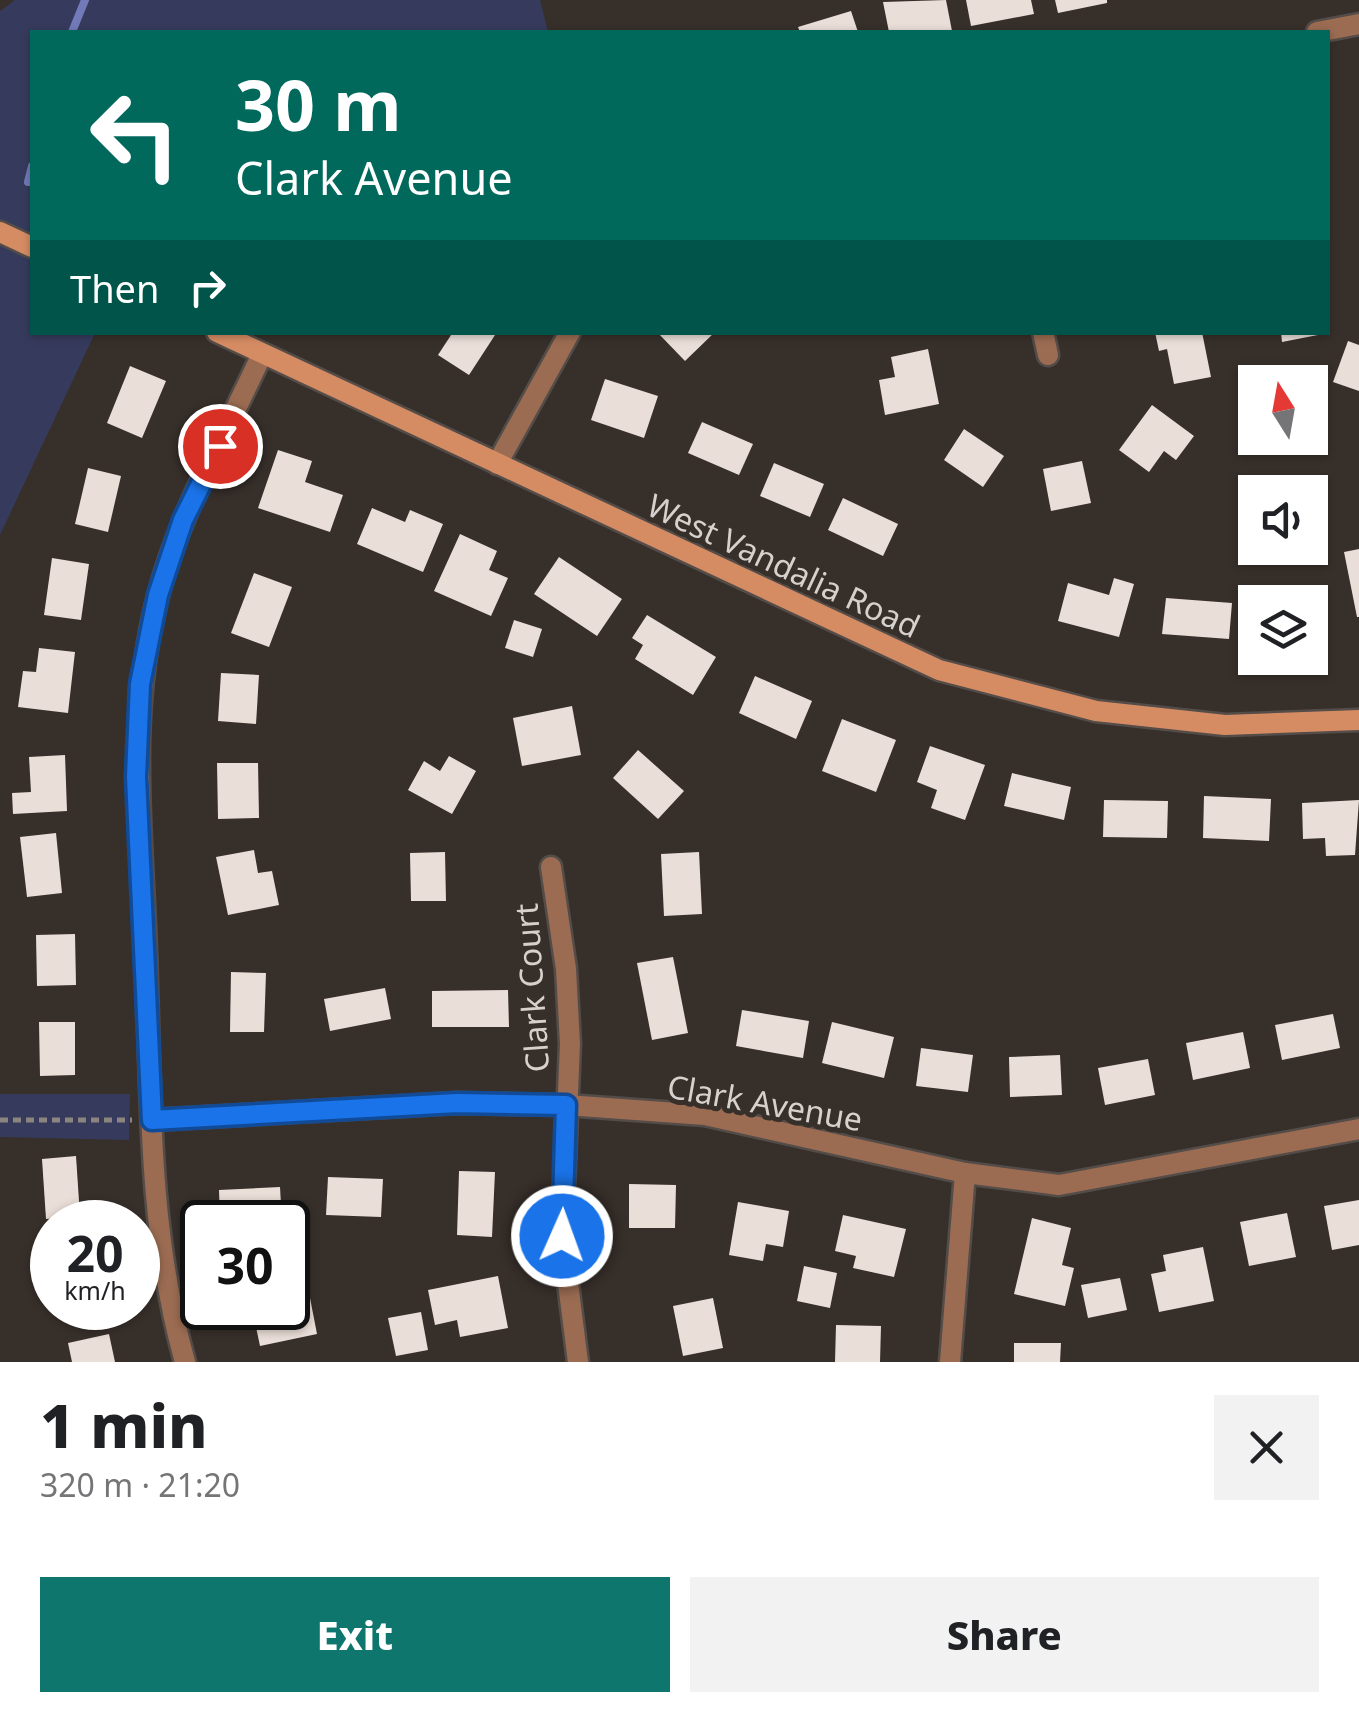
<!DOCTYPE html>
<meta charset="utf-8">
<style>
body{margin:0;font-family:"Noto Sans",sans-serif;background:#f2f2f2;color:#202124;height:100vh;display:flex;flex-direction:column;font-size:38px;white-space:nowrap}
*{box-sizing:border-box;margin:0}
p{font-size:32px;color:#757577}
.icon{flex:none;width:55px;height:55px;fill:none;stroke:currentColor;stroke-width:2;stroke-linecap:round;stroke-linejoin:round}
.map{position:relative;height:1362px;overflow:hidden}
.drawer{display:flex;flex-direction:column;background:#fff;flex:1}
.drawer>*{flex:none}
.banner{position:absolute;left:30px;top:30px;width:1300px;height:305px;border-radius:0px;box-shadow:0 2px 8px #0004;background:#00695c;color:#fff;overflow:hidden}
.needle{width:65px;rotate:349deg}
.fabs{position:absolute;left:1238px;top:365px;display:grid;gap:20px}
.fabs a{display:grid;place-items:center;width:90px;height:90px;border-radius:0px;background:#fff;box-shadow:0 2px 8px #0004;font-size:50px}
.speed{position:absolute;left:30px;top:1200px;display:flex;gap:20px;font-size:50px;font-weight:700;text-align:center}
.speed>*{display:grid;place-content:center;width:130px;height:130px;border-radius:50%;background:#fff;box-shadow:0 2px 8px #0004;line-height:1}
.speed small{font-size:25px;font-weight:400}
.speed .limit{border:5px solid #111;border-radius:15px;background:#fff;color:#111}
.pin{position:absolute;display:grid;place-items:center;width:85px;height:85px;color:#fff;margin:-42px;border:5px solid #fff;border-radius:50%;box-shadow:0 2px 10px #0007}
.me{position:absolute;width:110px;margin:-55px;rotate:2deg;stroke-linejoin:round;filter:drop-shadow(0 0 8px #0008)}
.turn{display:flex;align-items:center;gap:35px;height:210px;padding:0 40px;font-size:45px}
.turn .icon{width:130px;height:130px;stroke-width:2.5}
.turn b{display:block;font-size:70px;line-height:85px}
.then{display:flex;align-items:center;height:95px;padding:0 40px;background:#0003;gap:20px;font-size:38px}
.round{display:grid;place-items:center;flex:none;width:105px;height:105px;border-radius:0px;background:#f2f2f2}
.head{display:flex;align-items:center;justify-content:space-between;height:170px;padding:0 40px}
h1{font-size:60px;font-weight:800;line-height:75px}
.button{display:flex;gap:20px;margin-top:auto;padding:20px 40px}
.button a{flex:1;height:115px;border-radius:0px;background:#0f766e;color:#fff;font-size:40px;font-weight:800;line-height:115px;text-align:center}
.button a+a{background:#f2f2f2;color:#202124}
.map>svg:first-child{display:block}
.green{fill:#363b5d}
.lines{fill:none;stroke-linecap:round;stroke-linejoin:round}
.stream{stroke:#727aba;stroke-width:8}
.building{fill:#eaded8}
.street-casing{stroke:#544c48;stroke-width:25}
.secondary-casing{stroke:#544c48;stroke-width:25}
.path{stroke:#8b8480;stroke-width:5;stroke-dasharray:8 5;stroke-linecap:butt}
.street{stroke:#9b6c52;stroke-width:20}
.secondary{stroke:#d68c63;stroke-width:20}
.route-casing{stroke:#114b97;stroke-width:25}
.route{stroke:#1a73e8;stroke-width:18}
.labels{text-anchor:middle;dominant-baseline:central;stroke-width:10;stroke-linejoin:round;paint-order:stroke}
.street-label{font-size:32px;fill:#d7d1ce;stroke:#372f2a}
</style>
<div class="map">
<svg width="1359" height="1362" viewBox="0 0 1359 1362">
<rect width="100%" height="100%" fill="#372f2a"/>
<g class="green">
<path d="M15,0H540L548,32H32V332L95,333L0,535V11Z"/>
<path d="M0,1094H130L129,1140L0,1137Z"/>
</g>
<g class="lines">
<g class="stream">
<path d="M72,32L85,0"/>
<path d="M28,182L32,166"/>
</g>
</g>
<g class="building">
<path d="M946,0L952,31L889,32L883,2Z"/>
<path d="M966,0H1031L1034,14L971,26Z"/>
<path d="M1055,0H1107V3L1058,13Z"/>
<path d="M851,11L858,32H800L798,27Z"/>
<path d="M453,332H497L469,375L438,355Z"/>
<path d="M657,332H715L685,361Z"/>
<path d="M1155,332H1202L1211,377L1174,384L1167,349L1159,351Z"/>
<path d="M1281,332H1323V334L1282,342Z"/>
<path d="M1348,341L1359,345V391L1333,382Z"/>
<path d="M928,349L939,404L885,415L879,380L895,377L891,357Z"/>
<path d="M130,366L166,381L142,438L107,423Z"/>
<path d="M605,379L658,396L644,438L591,420Z"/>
<path d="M1152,405L1194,436L1176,460L1164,451L1149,472L1119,450Z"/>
<path d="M702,422L753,444L739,475L688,453Z"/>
<path d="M964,429L1004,456L983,487L944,460Z"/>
<path d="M278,450L312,461L305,482L343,495L330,532L258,508Z"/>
<path d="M1082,461L1091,503L1051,511L1043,469Z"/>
<path d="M774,463L824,484L810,517L760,496Z"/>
<path d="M88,468L121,476L108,532L75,524Z"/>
<path d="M843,498L898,524L883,556L828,530Z"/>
<path d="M372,508L405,522L410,510L443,524L423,572L357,544Z"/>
<path d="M460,534L497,551L489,570L508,578L491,616L434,591Z"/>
<path d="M1359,549V617H1357L1344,552Z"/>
<path d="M559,557L622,599L597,636L534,594Z"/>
<path d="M52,558L89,564L81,620L44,615Z"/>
<path d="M254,573L292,587L269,647L231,633Z"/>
<path d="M1114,578L1134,584L1119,637L1058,621L1068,583L1109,595Z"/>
<path d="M1253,593L1322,594V636H1310V602H1253Z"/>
<path d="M1166,598L1232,603L1229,639L1162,634Z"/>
<path d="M647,615L716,657L693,695L635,659L643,645L632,638Z"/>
<path d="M514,620L542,629L533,657L505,648Z"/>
<path d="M39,648L75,652L68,713L18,707L23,671L36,672Z"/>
<path d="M221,673L259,675L256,724L218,721Z"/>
<path d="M755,676L812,701L796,739L739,713Z"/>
<path d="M572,706L581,755L522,766L513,718Z"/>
<path d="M842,719L896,740L876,792L822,771Z"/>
<path d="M930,746L985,765L965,820L931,808L937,790L917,782Z"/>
<path d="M638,750L684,791L658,819L613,778Z"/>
<path d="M65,755L67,811L13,814L12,793L31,792L29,757Z"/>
<path d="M449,756L476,771L452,814L408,790L424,761L440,771Z"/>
<path d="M217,763H258L259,818L218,819Z"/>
<path d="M1012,773L1071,787L1064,820L1004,806Z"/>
<path d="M1204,796L1271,799L1269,841L1203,838Z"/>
<path d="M1104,800L1168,801L1167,838L1103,837Z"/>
<path d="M1359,800L1355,855L1326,856L1325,838L1303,839L1302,803Z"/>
<path d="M56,833L62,893L27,897L20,837Z"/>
<path d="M254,850L258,873L272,871L279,905L228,915L216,857Z"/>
<path d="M445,852L446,901H411L410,853Z"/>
<path d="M699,852L702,914L664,916L661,854Z"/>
<path d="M75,934L76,985L37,986L36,935Z"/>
<path d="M673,957L688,1033L652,1040L637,963Z"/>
<path d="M231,972L266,973L264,1032H230Z"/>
<path d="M385,988L391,1019L330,1031L324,999Z"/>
<path d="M508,990L509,1027H432V991Z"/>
<path d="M742,1010L809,1021L803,1058L736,1046Z"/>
<path d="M1333,1014L1340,1048L1282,1060L1275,1025Z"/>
<path d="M39,1022H75V1075L40,1076Z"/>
<path d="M832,1022L894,1037L884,1078L822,1063Z"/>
<path d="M1243,1032L1250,1068L1193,1080L1186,1043Z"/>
<path d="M921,1048L973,1055L968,1092L916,1086Z"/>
<path d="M1060,1055L1062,1095L1010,1097L1009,1057Z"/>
<path d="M1148,1059L1155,1095L1105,1105L1098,1068Z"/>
<path d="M76,1156L80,1216L46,1219L42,1159Z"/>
<path d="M459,1171L495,1172L492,1237L457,1235Z"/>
<path d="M328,1177L383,1179L381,1217L326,1215Z"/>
<path d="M629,1184L676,1185L675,1228H629Z"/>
<path d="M280,1187L282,1222H220L219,1190Z"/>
<path d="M1359,1200V1245L1332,1250L1324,1206Z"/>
<path d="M738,1202L789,1211L783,1247L766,1244L763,1261L729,1255Z"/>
<path d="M1287,1213L1296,1257L1249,1266L1240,1222Z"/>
<path d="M843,1215L906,1229L894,1277L853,1268L856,1256L835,1251Z"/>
<path d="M1032,1218L1071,1228L1062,1265L1074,1268L1065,1306L1014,1294Z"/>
<path d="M1203,1247L1214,1301L1159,1312L1151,1274L1166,1271L1163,1255Z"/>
<path d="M804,1266L837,1273L830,1308L797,1301Z"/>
<path d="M498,1276L508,1328L460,1337L457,1320L435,1325L428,1290Z"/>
<path d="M1120,1278L1127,1310L1088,1318L1081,1285Z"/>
<path d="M310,1298L317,1334L260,1346L252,1308H288V1303Z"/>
<path d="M713,1298L723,1348L683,1356L673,1306Z"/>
<path d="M421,1312L428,1350L396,1356L388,1318Z"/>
<path d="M836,1325L881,1326L880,1362H835Z"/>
<path d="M109,1334L115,1362H72L68,1343Z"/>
<path d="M1014,1343H1061L1060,1362H1014Z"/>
</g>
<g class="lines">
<defs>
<g id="street">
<path d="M1317,32L1359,24"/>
<path d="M1043,332L1048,355"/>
<path d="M497,464L570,332"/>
<path d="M551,867L566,969L570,1044L562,1236L578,1362"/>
<path d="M152,1120L457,1103L566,1105L705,1115L965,1173L1059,1185L1359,1129"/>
<path d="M185,1362C147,1227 151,1088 146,950C142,830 127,714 158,596C180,511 226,433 262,354"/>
<path d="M950,1362L965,1173"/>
</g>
<g id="secondary">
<path d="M0,232L32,247"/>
<path d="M217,332L939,670L1096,711L1225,725L1359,720"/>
</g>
</defs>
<use href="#street" class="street-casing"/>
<use href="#secondary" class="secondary-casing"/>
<path class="path" d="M0,1120H132"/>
<use href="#street" class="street"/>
<use href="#secondary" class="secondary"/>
</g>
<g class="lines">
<defs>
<path id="route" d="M220,446L183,520L158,595L140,684L136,777L152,1120L457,1103L566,1105L562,1236"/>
</defs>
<use href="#route" class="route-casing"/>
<use href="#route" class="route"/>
</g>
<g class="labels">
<g class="street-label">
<text transform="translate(784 565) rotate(25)">West Vandalia Road</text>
<text transform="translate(531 988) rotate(-94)">Clark Court</text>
<text transform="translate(765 1102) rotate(10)">Clark Avenue</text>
</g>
</g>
</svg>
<div class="fabs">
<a><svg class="needle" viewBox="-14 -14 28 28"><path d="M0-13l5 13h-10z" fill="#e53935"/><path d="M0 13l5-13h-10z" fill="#757577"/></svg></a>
<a><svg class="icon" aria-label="sound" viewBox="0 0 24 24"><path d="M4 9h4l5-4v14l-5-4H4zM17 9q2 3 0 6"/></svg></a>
<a><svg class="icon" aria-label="layers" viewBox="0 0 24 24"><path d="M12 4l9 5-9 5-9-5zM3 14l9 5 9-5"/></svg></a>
</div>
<div class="speed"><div>20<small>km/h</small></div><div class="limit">30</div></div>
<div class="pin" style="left:220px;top:446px;background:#d93025"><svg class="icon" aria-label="arrive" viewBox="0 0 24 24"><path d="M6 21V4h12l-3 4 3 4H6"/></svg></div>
<svg class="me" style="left:562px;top:1236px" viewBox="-20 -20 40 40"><circle r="17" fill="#1a73e8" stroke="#fff" stroke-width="3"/><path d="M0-11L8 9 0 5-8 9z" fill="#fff"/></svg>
<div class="banner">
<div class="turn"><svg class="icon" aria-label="left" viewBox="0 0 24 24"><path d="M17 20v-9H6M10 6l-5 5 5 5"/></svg><div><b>30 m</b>Clark Avenue</div></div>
<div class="then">Then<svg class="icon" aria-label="right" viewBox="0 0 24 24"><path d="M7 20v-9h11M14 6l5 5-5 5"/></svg></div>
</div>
</div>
<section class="drawer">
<div class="head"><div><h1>1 min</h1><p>320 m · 21:20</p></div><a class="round"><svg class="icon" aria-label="close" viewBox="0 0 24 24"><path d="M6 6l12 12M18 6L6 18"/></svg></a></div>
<div class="button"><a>Exit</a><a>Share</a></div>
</section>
